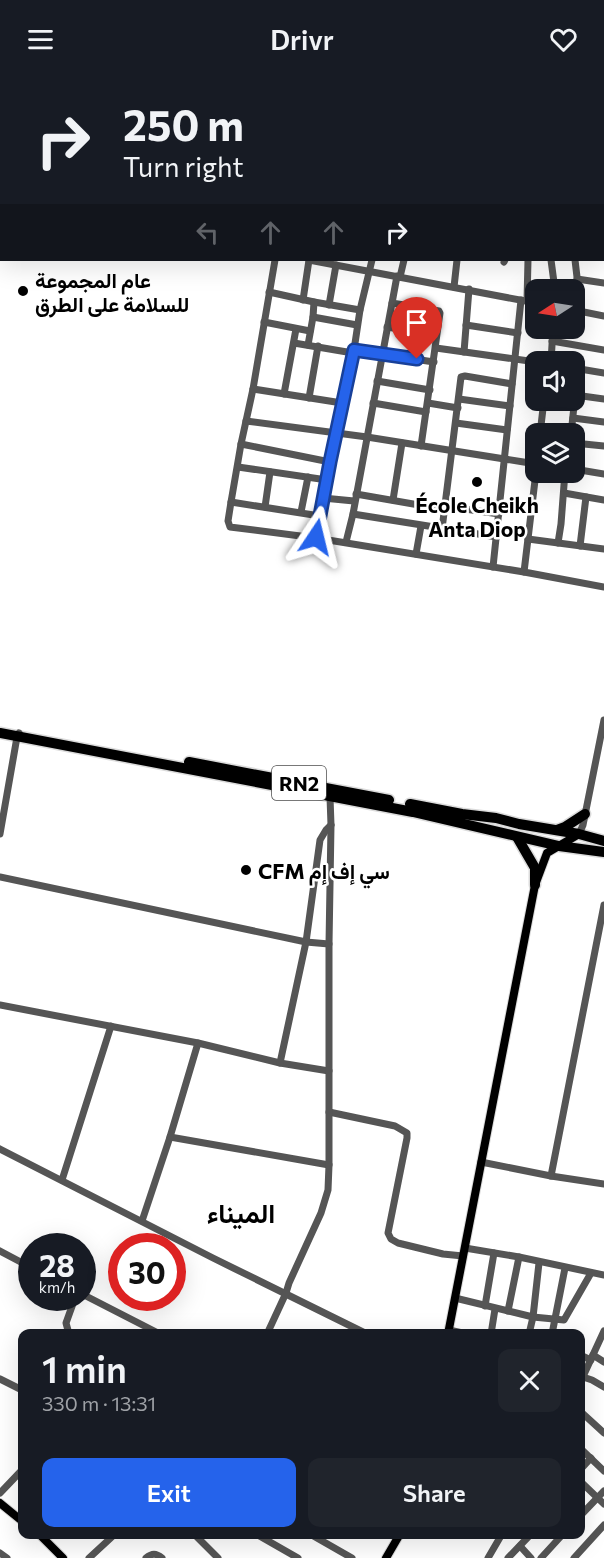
<!DOCTYPE html>
<meta charset="utf-8">
<style>
body{margin:0;font-family:Commissioner,Vazirmatn,sans-serif;background:#20242c;color:#f1f3f6;height:100vh;display:flex;flex-direction:column;font-size:22px;white-space:nowrap}
*{box-sizing:border-box;margin:0}
p{font-size:20px;color:#9ea1a6}
.icon{flex:none;width:33px;height:33px;fill:none;stroke:currentColor;stroke-width:2;stroke-linecap:round;stroke-linejoin:round}
.map{position:relative;flex:1;overflow:hidden}
.side{position:absolute;left:18px;top:1251px;width:567px;height:210px;display:flex;flex-direction:column;background:#171b24;border-radius:12px;box-shadow:0 6px 24px #0002}
.side>*{flex:none}
.guide{position:absolute;left:0px;top:0px;width:604px;height:183px;box-shadow:0 6px 24px #0002;background:#171b24;color:#f1f3f6;overflow:hidden}
.needle{width:39px;rotate:258deg}
.buttons{position:absolute;left:525px;top:201px;display:grid;gap:12px}
.buttons a{display:grid;place-items:center;width:60px;height:60px;border-radius:12px;background:#171b24;box-shadow:0 6px 24px #0002;font-size:30px}
.speed{position:absolute;left:18px;top:1155px;display:flex;gap:12px;font-size:30px;font-weight:700;text-align:center}
.speed>*{display:grid;place-content:center;width:78px;height:78px;border-radius:50%;background:#171b24;box-shadow:0 6px 24px #0002;line-height:1}
.speed small{font-size:15px;font-weight:400}
.speed .limit{border:9px solid #d22;background:#fff;color:#111}
.pin{position:absolute;display:grid;place-items:center;width:51px;height:51px;color:#fff;margin:-62px -26px;border-radius:50% 50% 50% 0;rotate:-45deg;box-shadow:0 0 6px #0007}
.pin .icon{rotate:45deg}
.me{position:absolute;width:66px;margin:-33px;rotate:10deg;stroke-linejoin:round;filter:drop-shadow(0 0 4px #0008)}
.turn{display:flex;align-items:center;gap:21px;height:126px;padding:0 24px;font-size:27px}
.turn .icon{width:78px;height:78px;stroke-width:2.5}
.turn b{display:block;font-size:42px;line-height:51px}
.lanes{display:flex;align-items:center;height:57px;padding:0 24px;background:#0003;justify-content:center;gap:30px;direction:ltr}
.lanes .off{opacity:.35}
.round{display:grid;place-items:center;flex:none;width:63px;height:63px;border-radius:12px;background:#20242c}
.head{display:flex;align-items:center;justify-content:space-between;height:102px;padding:0 24px}
h1{font-size:36px;font-weight:600;line-height:45px}
.cta{display:flex;gap:12px;margin-top:auto;padding:12px 24px}
.cta a{flex:1;height:69px;border-radius:12px;background:#2563eb;color:#fff;font-size:24px;font-weight:600;line-height:69px;text-align:center}
.cta a+a{background:#20242c;color:#f1f3f6}
header{display:flex;justify-content:space-between;align-items:center;height:78px;padding:0 24px;background:#171b24;font-size:27px;font-weight:600}
.map>svg:first-child{display:block}
.lines{fill:none;stroke-linecap:round;stroke-linejoin:round}
.major-casing{stroke:#dbdbdb;stroke-width:10}
.highway-casing{stroke:#dbdbdb;stroke-width:13}
.minor{stroke:#555;stroke-width:7}
.major{stroke:#000;stroke-width:8}
.highway{stroke:#000;stroke-width:10}
.route-casing{stroke:#184099;stroke-width:15}
.route{stroke:#2563eb;stroke-width:10}
.poi-dot{fill:#000;stroke:#fff;stroke-width:2}
.labels{text-anchor:middle;dominant-baseline:central;stroke-width:5;stroke-linejoin:round;paint-order:stroke}
.shield{fill:#fff;stroke:#4c4c4c;stroke-width:1.5}
.shield-label{font-size:20px;font-weight:bold;fill:#000}
.poi-label{font-size:21px;font-weight:bold;fill:#000;stroke:#fff;text-anchor:start}
.district-label{font-size:27px;font-weight:bold;fill:#000;stroke:#fff}
</style>
<header><svg class="icon" aria-label="menu" viewBox="0 0 24 24"><path d="M4 6h16M4 12h16M4 18h16"/></svg>Drivr<svg class="icon" aria-label="heart" viewBox="0 0 24 24"><path d="M12 20l-8-8c-3-5 5-10 8-4 3-6 11-1 8 4z"/></svg></header>
<div class="map">
<svg width="604" height="1480" viewBox="0 0 604 1480">
<rect width="100%" height="100%" fill="#fff"/>
<g class="lines">
<defs>
<g id="major">
<path d="M448,1256L535,807L547,775L579,756"/>
<path d="M0,1425L22,1443"/>
<path d="M39,1456L63,1480"/>
<path d="M386,1480L400,1456"/>
</g>
<g id="highway">
<path d="M0,655L413,734L559,768L604,774"/>
<path d="M189,684L389,722"/>
<path d="M410,726L462,736L496,740L519,746L579,756L604,763"/>
<path d="M557,752L565,749L585,736"/>
<path d="M517,759L535,790V807"/>
</g>
</defs>
<use href="#major" class="major-casing"/>
<use href="#highway" class="highway-casing"/>
<g class="minor">
<path d="M338,0L348,2"/>
<path d="M593,0L594,2"/>
<path d="M7,2V0"/>
<path d="M86,2V0"/>
<path d="M119,2V0"/>
<path d="M189,2V0"/>
<path d="M288,2V0"/>
<path d="M315,2V0"/>
<path d="M371,2L372,0"/>
<path d="M404,2V0"/>
<path d="M431,2V0"/>
<path d="M459,2V0"/>
<path d="M487,2V0"/>
<path d="M518,2V0"/>
<path d="M556,2V0"/>
<path d="M580,2V0"/>
<path d="M603,2V0"/>
<path d="M0,3H2"/>
<path d="M603,9H604"/>
<path d="M0,28L2,29"/>
<path d="M603,63H604"/>
<path d="M603,94H604"/>
<path d="M0,102L2,93"/>
<path d="M0,123H2"/>
<path d="M603,172H604"/>
<path d="M275,182L253,311L241,366L231,424L228,443L230,449L316,460L524,494"/>
<path d="M309,182L536,225"/>
<path d="M551,182L555,212"/>
<path d="M575,182L581,233"/>
<path d="M504,184L505,182"/>
<path d="M400,199L404,182"/>
<path d="M577,201L604,205"/>
<path d="M454,209L457,182"/>
<path d="M269,214L314,224L360,232"/>
<path d="M303,222L309,182"/>
<path d="M527,223L528,182"/>
<path d="M392,225L439,233L440,235L421,368"/>
<path d="M329,227L336,187"/>
<path d="M574,232L604,238"/>
<path d="M313,239L357,247"/>
<path d="M264,244L310,253"/>
<path d="M466,247L518,255"/>
<path d="M387,249L436,257"/>
<path d="M552,263L604,272"/>
<path d="M294,265L353,275"/>
<path d="M308,267L313,239L314,224"/>
<path d="M436,270L536,284"/>
<path d="M354,272L434,284"/>
<path d="M464,274L469,211"/>
<path d="M551,284L553,250"/>
<path d="M574,290L604,295"/>
<path d="M377,303L430,312"/>
<path d="M253,311L342,325"/>
<path d="M284,316L296,251"/>
<path d="M575,317L604,321"/>
<path d="M309,320L318,268"/>
<path d="M459,321L510,328"/>
<path d="M373,325L426,334"/>
<path d="M428,325L458,330"/>
<path d="M573,340L604,344"/>
<path d="M246,343L367,359L536,386"/>
<path d="M456,345L507,352"/>
<path d="M540,356L544,322"/>
<path d="M571,356L578,291"/>
<path d="M574,365L604,368"/>
<path d="M241,366L330,384"/>
<path d="M238,389L327,402"/>
<path d="M574,391L604,396"/>
<path d="M536,394L524,494L604,509"/>
<path d="M564,415L604,422"/>
<path d="M356,416L436,430L445,428L499,436"/>
<path d="M323,420L354,423"/>
<path d="M393,422L402,365"/>
<path d="M231,424L320,438"/>
<path d="M265,429L270,394"/>
<path d="M301,434L308,399"/>
<path d="M353,436L497,459"/>
<path d="M442,451L461,299L465,298L512,306"/>
<path d="M316,460L330,384L354,272L360,232L372,182"/>
<path d="M528,461L604,471"/>
<path d="M346,464L353,436L397,198"/>
<path d="M558,465L561,446L565,394"/>
<path d="M580,468L586,419"/>
<path d="M416,476L421,448"/>
<path d="M493,489L521,222"/>
<path d="M0,756L17,659L19,655"/>
<path d="M579,756L583,747L604,642"/>
<path d="M0,799L306,864L329,866"/>
<path d="M0,927L198,965L280,985L329,993"/>
<path d="M280,985L306,864L320,762L326,752L331,747"/>
<path d="M329,1034L395,1048L407,1055V1060L388,1155L391,1161L398,1165L443,1176L463,1178"/>
<path d="M170,1059L329,1087"/>
<path d="M0,1071L213,1180L367,1256"/>
<path d="M481,1084L551,1098L604,1106"/>
<path d="M551,1098L604,827"/>
<path d="M62,1102L111,948"/>
<path d="M142,1143L170,1059L198,965"/>
<path d="M465,1170L519,1179L604,1197"/>
<path d="M0,1173L32,1190"/>
<path d="M82,1216L160,1256"/>
<path d="M455,1220L533,1239L564,1242L591,1195"/>
<path d="M485,1228L494,1175"/>
<path d="M508,1233L519,1179"/>
<path d="M449,1252L467,1256"/>
<path d="M69,1256L66,1245L75,1220"/>
<path d="M267,1256L286,1215L289,1205L321,1135L328,1112L329,1087V866L331,747L330,719"/>
<path d="M491,1256L495,1231"/>
<path d="M529,1256L533,1239L539,1185"/>
<path d="M552,1256L565,1190"/>
<path d="M580,1277L591,1282"/>
<path d="M593,1277L604,1284"/>
<path d="M580,1298L592,1302L604,1309"/>
<path d="M0,1301L22,1312"/>
<path d="M580,1305L604,1253"/>
<path d="M580,1333L604,1355"/>
<path d="M580,1370L604,1393"/>
<path d="M580,1392L591,1380"/>
<path d="M580,1403L604,1426"/>
<path d="M0,1415L22,1392"/>
<path d="M580,1438L604,1413"/>
<path d="M194,1456L218,1480"/>
<path d="M256,1456L298,1480"/>
<path d="M310,1456L352,1480"/>
<path d="M520,1468L531,1480"/>
<path d="M0,1475L7,1480"/>
<path d="M89,1480L115,1456"/>
<path d="M146,1480C152,1475 156,1475 162,1480"/>
<path d="M488,1480L502,1456"/>
<path d="M508,1480L531,1456"/>
<path d="M541,1480L563,1456"/>
<path d="M574,1480L604,1447"/>
</g>
<use href="#major" class="major"/>
<use href="#highway" class="highway"/>
</g>
<g class="lines">
<defs>
<path id="route" d="M316,459L330,384L354,272L417,281"/>
</defs>
<use href="#route" class="route-casing"/>
<use href="#route" class="route"/>
</g>
<g class="poi-dot">
<circle cx="23" cy="213" r="6"/>
<circle cx="477" cy="404" r="6"/>
<circle cx="246" cy="792" r="6"/>
</g>
<g class="labels">
<rect class="shield" x="272" y="688" width="54" height="34" rx="4.5"/>
<g class="shield-label">
<text x="299" y="705">RN2</text>
</g>
<g class="poi-label">
<text x="35" y="201">عام المجموعة<tspan x="35" dy="24">للسلامة على الطرق</tspan></text>
<text x="477" y="426" text-anchor="middle">École Cheikh<tspan x="477" dy="24">Anta Diop</tspan></text>
<text x="258" y="792">CFM سي إف إم</text>
</g>
<g class="district-label">
<text x="241" y="1134">الميناء</text>
</g>
</g>
</svg>
<div class="buttons">
<a><svg class="needle" viewBox="-14 -14 28 28"><path d="M0-13l5 13h-10z" fill="#e53935"/><path d="M0 13l5-13h-10z" fill="#9ea1a6"/></svg></a>
<a><svg class="icon" aria-label="sound" viewBox="0 0 24 24"><path d="M4 9h4l5-4v14l-5-4H4zM17 9q2 3 0 6"/></svg></a>
<a><svg class="icon" aria-label="layers" viewBox="0 0 24 24"><path d="M12 4l9 5-9 5-9-5zM3 14l9 5 9-5"/></svg></a>
</div>
<div class="speed"><div>28<small>km/h</small></div><div class="limit">30</div></div>
<div class="pin" style="left:417px;top:281px;background:#d93025"><svg class="icon" aria-label="arrive" viewBox="0 0 24 24"><path d="M6 21V4h12l-3 4 3 4H6"/></svg></div>
<svg class="me" style="left:316px;top:459px" viewBox="-20 -20 40 40"><path d="M0-17L14 15 0 8-14 15z" fill="#2563eb" stroke="#fff" stroke-width="4"/></svg>
<div class="guide">
<div class="turn"><svg class="icon" aria-label="right" viewBox="0 0 24 24"><path d="M7 20v-9h11M14 6l5 5-5 5"/></svg><div><b>250 m</b>Turn right</div></div>
<div class="lanes"><svg class="icon off" aria-label="left" viewBox="0 0 24 24"><path d="M17 20v-9H6M10 6l-5 5 5 5"/></svg><svg class="icon off" aria-label="ahead" viewBox="0 0 24 24"><path d="M12 20V5M6 11l6-6 6 6"/></svg><svg class="icon off" aria-label="ahead" viewBox="0 0 24 24"><path d="M12 20V5M6 11l6-6 6 6"/></svg><svg class="icon" aria-label="right" viewBox="0 0 24 24"><path d="M7 20v-9h11M14 6l5 5-5 5"/></svg></div>
</div>
<section class="side">
<div class="head"><div><h1>1 min</h1><p>330 m · 13:31</p></div><a class="round"><svg class="icon" aria-label="close" viewBox="0 0 24 24"><path d="M6 6l12 12M18 6L6 18"/></svg></a></div>
<div class="cta"><a>Exit</a><a>Share</a></div>
</section>
</div>
